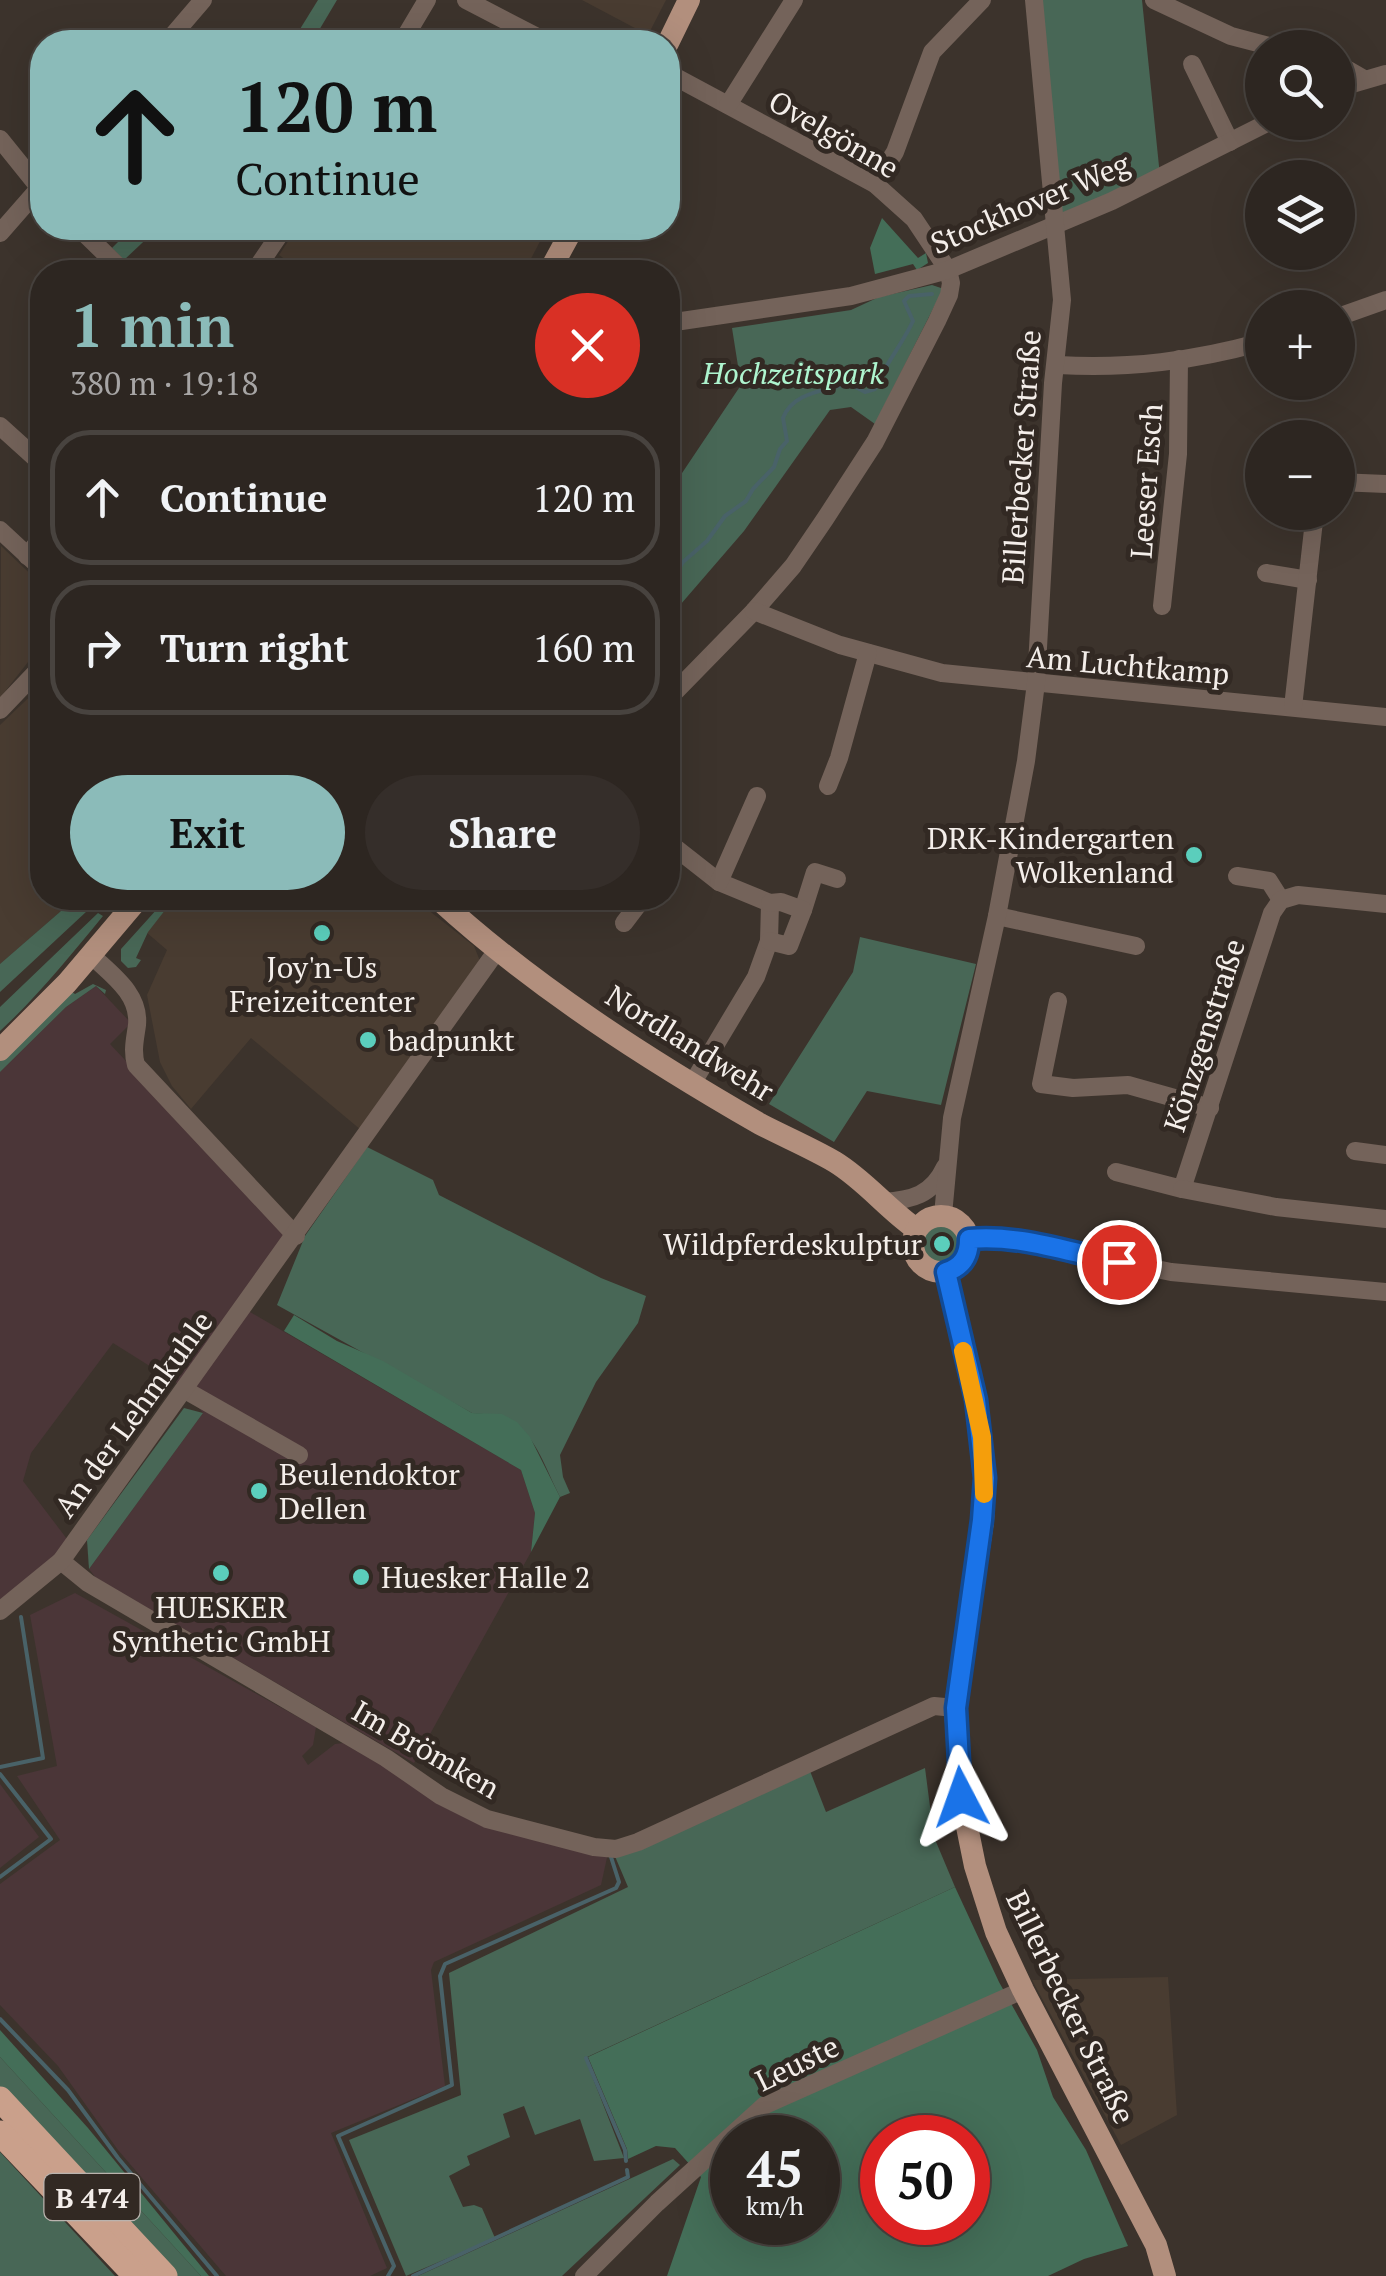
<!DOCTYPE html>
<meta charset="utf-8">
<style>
body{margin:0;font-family:"PT Serif",serif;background:#352e2a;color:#f1f3f6;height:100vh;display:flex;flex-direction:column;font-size:38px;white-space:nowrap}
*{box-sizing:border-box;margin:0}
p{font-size:32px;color:#a7a5a5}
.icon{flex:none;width:55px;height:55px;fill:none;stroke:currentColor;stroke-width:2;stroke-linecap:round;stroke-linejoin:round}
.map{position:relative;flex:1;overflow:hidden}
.side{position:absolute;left:30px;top:260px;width:650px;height:650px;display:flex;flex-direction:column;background:#2d2621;border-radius:40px;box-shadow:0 10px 40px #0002,0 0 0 2px #48433f}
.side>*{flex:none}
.top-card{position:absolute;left:30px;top:30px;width:650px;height:210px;border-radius:40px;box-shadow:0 10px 40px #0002,0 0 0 2px #48433f;background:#8bbbb9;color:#111;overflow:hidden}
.fabs{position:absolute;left:1245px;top:30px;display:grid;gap:20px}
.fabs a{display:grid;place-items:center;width:110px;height:110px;border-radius:50%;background:#2d2621;box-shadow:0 10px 40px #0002,0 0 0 2px #48433f;font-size:50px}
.speed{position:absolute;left:710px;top:2115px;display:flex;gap:20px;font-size:50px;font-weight:700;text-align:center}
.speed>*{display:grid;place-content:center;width:130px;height:130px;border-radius:50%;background:#2d2621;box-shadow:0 10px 40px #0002,0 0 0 2px #48433f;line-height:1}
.speed small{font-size:25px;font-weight:400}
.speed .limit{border:15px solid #d22;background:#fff;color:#111}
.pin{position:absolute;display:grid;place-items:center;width:85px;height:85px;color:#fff;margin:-42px;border:5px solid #fff;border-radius:50%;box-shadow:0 2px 10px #0007}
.me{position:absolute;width:110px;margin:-55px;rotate:356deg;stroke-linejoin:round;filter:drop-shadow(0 0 8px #0008)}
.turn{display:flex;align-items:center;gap:35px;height:210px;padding:0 40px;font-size:45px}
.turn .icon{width:130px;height:130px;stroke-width:2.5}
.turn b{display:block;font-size:70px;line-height:85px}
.round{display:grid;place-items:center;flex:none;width:105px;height:105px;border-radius:52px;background:#352e2a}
.head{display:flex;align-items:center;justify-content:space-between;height:170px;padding:0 40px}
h1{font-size:60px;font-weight:700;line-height:75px;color:#8bbbb9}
.action{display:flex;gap:20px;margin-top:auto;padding:20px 40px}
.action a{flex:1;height:115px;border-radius:60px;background:#8bbbb9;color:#111;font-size:40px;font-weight:700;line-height:115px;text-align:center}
.action a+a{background:#352e2a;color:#f1f3f6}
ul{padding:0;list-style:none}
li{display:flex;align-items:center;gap:30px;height:135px;margin:0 20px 15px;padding:0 20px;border:5px solid #48433f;border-radius:40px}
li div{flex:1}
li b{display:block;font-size:38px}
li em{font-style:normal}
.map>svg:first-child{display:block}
.built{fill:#493c31}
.industrial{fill:#4b3638}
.green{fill:#486756}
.forest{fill:#446e58;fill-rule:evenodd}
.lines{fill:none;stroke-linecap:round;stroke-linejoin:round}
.stream{stroke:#496268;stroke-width:4}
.minor{stroke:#74635a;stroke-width:18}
.major{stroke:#b28f7d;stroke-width:22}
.highway{stroke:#caa08b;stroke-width:25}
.route-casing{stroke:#114b97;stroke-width:25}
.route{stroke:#1a73e8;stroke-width:18}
.slow{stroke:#f59e0b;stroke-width:18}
.poi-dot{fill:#5bcebc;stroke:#322923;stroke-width:4}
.labels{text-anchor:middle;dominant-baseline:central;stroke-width:10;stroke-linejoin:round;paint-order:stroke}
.shield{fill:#322923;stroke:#bab3ae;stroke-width:2.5}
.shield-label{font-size:28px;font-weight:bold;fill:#f4eeea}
.street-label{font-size:30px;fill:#f4eeea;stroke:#322923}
.park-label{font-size:30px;font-style:italic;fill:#aef5cf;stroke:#322923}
.poi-label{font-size:30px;fill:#f4eeea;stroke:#322923;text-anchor:start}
</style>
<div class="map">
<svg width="1386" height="2276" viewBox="0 0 1386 2276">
<rect width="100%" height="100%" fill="#3c332c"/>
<g class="built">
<path d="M582,0H666L648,35Z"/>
<path d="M297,228H547L524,272H303L279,255Z"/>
<path d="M1,546L42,585V644L0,698Z"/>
<path d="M42,685V898H76L0,964V725Z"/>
<path d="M176,898H413L474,946L480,961L361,1130L251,1038L191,1109L172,1086L160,1062L147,995L167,950L146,932Z"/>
<path d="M1168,1977L1177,2115L1121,2145L1032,1980Z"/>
</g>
<g class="industrial">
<path d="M96,986L131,1023L110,1044L288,1234L238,1305L521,1470L535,1513L531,1552L414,1763L96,1578L89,1569L203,1413L180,1385L113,1343L31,1453L23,1481L67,1539L54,1557L0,1601V1072L66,1007Z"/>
<path d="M75,1593L316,1727L313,1745L302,1756L308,1765L335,1744L343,1743L482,1824L608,1853L601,1885L434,1962L431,1970L445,2086L331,2133L387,2268L370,2276H226L118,2150L58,2066L0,2005V1884L60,1840L17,1776L57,1766L30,1615Z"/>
<path d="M0,1784L39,1837L0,1868Z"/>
</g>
<g class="green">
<path d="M318,0H337L312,42H292Z"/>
<path d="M1034,0H1142L1160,176L1055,225Z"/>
<path d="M132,228H158L124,260L112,248Z"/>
<path d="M932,285L941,288V293L875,424L851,407L830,410L744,531L668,619V494L741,385L732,328L851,310L879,297Z"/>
<path d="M76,898H101L0,992V964Z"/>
<path d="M167,898H184L181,904L173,900L148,932L136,958L141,960L136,967L128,968L121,961V949Z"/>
<path d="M98,913L103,916C70,956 38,996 0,1031V1007Z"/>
<path d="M860,937L976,964L941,1105L867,1091L834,1142L769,1104L853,972Z"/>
<path d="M93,984L106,990L105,994L96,986L66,1007L0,1072V1060L72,992L75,994Z"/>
<path d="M367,1147L433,1180L439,1195L601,1278L646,1296L638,1323L596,1382L560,1455L563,1477L570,1493L560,1497C536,1449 532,1416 472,1413L277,1305L305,1236Z"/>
<circle cx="941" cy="1244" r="20"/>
<path d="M184,1408L203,1413L89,1569L87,1540Z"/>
<path d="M925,1768L934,1837L955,1887L585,2058L624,2158L594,2161L580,2119L535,2135L524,2106L503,2114L510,2137L467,2156L470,2165L449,2176L463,2207L474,2205L482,2208L495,2238L406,2276L349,2140L461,2095L449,1973L628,1887L614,1854L810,1771L826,1812Z"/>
<path d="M0,2057L201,2276H175L0,2087Z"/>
<path d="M0,2152L115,2276H0Z"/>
<path d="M673,2159L680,2165L562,2276H418Z"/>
</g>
<g class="forest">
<path d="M882,218L918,258L926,253L928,263L917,270L913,264L875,274L870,248Z"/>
<path d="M294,1315L337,1341L383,1361L472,1413L502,1414L517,1422L530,1437L560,1497L531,1552L535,1513L521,1470L284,1331Z"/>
<path d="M955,1887L999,1982L1037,2050L1053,2097L1086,2150L1128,2246L1084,2259L1048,2276H667L701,2177L675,2148L656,2146L628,2159L627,2149L588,2057ZM732,2138H818V2222H732ZM882,2138H968V2222H882Z"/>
<path d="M0,2030L88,2128L209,2276H201L0,2057Z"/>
</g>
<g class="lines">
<g class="stream">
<path d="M668,586L683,562L707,541L725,516L746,501L753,489L774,467L780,449L787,441L783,418C793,392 825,391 848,383L865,392L875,389C883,367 902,345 913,321L904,301L909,296L932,294"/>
<path d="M0,1767L43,1758L21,1617"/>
<path d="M0,1774L51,1839L0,1877"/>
<path d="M0,2019L68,2090L118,2158L217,2276"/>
<path d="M586,2058L625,2150L626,2161"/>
<path d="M388,2276L394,2266L338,2136L452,2085L440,1976L445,1964L616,1888L619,1882L611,1857"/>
<path d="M413,2276L628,2177L627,2170"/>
</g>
<g class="minor">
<path d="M466,0L547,42"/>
<path d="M1154,0L1231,36L1277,48"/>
<path d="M167,42L203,0"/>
<path d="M402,42L427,0"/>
<path d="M1192,64L1230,142"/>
<path d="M1338,64L1364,79"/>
<path d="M668,73L875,184L914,219L948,270L951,283L949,295L937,321L875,442L825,519L793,566L754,611L668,699"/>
<path d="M1338,88L1386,74"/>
<path d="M728,105L794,0"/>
<path d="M0,139L42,191"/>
<path d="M875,184L895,152L932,52L982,0"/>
<path d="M79,228L124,272"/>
<path d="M0,233L42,185"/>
<path d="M254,272L284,228"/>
<path d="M1338,317L1386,300"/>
<path d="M668,323L851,296L948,270L1112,201L1269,122"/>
<path d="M668,364L671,387L668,402"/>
<path d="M1058,365C1130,369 1193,361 1262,342"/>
<path d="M0,426L42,464"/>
<path d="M1338,482L1386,484"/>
<path d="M0,530L42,569"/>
<path d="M27,556L42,537"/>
<path d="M1266,573L1308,580"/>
<path d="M1162,606L1178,454L1179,359"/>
<path d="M754,611L840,645L942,673L1386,717"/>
<path d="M1293,707L1315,512"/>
<path d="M0,710L42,666"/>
<path d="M828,786L839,758L868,653"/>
<path d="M668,842L719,882L770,903L769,941L756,977L692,1084"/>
<path d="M1237,876L1269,881L1281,900"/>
<path d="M719,882L757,796"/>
<path d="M803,910L815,872L837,879"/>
<path d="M997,916L1136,946"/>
<path d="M624,923L643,898"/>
<path d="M769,941L789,946L803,910L781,902L770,903"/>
<path d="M91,955C112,975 140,994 137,1025C135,1040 132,1050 136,1065L296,1236"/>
<path d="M1058,1001L1041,1084L1073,1088L1128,1085L1210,1108"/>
<path d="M1355,1151L1386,1155"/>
<path d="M1116,1172L1182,1189L1272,913L1281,900L1298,895L1386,904"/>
<path d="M1182,1189L1276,1207L1386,1219"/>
<path d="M883,1202C912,1200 932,1195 945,1167"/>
<path d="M943,1215L952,1118L997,916L1026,761L1036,683L1053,383L1062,300L1034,0"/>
<path d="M969,1239H1011L1171,1272L1386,1292"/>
<path d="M185,1390L299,1455"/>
<path d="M61,1561L88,1583L386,1758L441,1796L487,1819L594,1847L616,1849L638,1842L934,1706L955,1708"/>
<path d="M0,1611L61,1561L498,949"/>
<path d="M584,2276L657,2203L765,2105L1023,1990"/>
</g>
<g class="major">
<path d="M668,43L689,0"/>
<path d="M549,272L573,228"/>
<path d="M437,898C533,986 647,1059 760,1124C785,1137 811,1148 835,1162C866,1181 887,1209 916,1229"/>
<path d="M0,1050L67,983L139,898"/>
<circle cx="941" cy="1244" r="28"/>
<path d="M946,1272L976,1400L985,1478L983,1521L955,1708L961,1797L975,1866L996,1932L1023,1990L1156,2245L1165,2276"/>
</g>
<g class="highway">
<path d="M0,2099L165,2276"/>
<path d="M0,2133L136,2276"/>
</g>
</g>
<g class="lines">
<defs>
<path id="route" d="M961,1797L956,1708L982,1520L985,1478L976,1400L946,1272C962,1267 969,1256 969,1239C1020,1234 1070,1253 1119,1262"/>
</defs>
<use href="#route" class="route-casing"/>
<use href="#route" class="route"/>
<path class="slow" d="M963,1351L982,1437L984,1494"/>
</g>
<g class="poi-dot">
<circle cx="1194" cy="855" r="10"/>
<circle cx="322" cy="933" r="10"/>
<circle cx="368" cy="1040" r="10"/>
<circle cx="942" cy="1244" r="10"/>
<circle cx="259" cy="1491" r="10"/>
<circle cx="221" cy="1573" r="10"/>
<circle cx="361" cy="1577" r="10"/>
</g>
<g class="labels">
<rect class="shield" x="44.5" y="2174" width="95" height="46" rx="8"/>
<g class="shield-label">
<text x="92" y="2197">B 474</text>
</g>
<g class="street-label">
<text transform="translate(834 134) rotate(30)">Ovelgönne</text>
<text transform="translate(1030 203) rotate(-23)">Stockhover Weg</text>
<text transform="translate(1021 457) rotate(-86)">Billerbecker Straße</text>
<text transform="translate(1146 481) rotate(-86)">Leeser Esch</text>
<text transform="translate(1128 665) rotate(5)">Am Luchtkamp</text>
<text transform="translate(1204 1035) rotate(-72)">Könzgenstraße</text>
<text transform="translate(690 1043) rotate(32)">Nordlandwehr</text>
<text transform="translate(133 1414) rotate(-54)">An der Lehmkuhle</text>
<text transform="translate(426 1749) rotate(30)">Im Brömken</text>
<text transform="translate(1071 2007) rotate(64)">Billerbecker Straße</text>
<text transform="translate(797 2063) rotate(-26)">Leuste</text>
</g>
<g class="park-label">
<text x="793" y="373">Hochzeitspark</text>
</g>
<g class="poi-label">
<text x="1174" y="838" text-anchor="end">DRK-Kindergarten<tspan x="1174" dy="34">Wolkenland</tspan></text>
<text x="322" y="967" text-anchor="middle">Joy'n-Us<tspan x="322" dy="34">Freizeitcenter</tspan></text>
<text x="388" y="1040">badpunkt</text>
<text x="922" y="1244" text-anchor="end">Wildpferdeskulptur</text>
<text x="279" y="1474">Beulendoktor<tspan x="279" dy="34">Dellen</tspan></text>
<text x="381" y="1577">Huesker Halle 2</text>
<text x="221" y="1607" text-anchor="middle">HUESKER<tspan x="221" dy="34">Synthetic GmbH</tspan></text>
</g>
</g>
</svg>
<div class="fabs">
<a><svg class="icon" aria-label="search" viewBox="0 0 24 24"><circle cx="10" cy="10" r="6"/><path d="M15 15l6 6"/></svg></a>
<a><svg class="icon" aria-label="layers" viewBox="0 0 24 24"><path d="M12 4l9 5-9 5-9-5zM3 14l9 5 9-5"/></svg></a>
<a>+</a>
<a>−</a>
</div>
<div class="speed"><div>45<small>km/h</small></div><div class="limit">50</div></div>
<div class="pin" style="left:1119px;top:1262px;background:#d93025"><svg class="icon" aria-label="arrive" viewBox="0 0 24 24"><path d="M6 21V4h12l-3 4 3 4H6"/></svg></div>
<svg class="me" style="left:961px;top:1797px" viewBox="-20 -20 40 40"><path d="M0-17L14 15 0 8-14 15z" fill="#1a73e8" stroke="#fff" stroke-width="4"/></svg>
<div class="top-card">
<div class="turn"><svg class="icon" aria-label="ahead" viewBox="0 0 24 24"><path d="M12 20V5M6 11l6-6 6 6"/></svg><div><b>120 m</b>Continue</div></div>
</div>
<section class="side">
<div class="head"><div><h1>1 min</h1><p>380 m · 19:18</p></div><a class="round" style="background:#d93025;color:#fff"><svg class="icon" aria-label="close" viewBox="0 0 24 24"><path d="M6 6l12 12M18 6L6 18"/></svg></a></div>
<ul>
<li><svg class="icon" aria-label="ahead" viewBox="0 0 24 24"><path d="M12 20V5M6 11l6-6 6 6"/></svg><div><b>Continue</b></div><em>120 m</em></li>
<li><svg class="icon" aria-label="right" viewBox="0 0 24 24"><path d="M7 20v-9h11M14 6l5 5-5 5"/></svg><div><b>Turn right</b></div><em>160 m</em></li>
</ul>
<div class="action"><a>Exit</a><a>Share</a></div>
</section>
</div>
